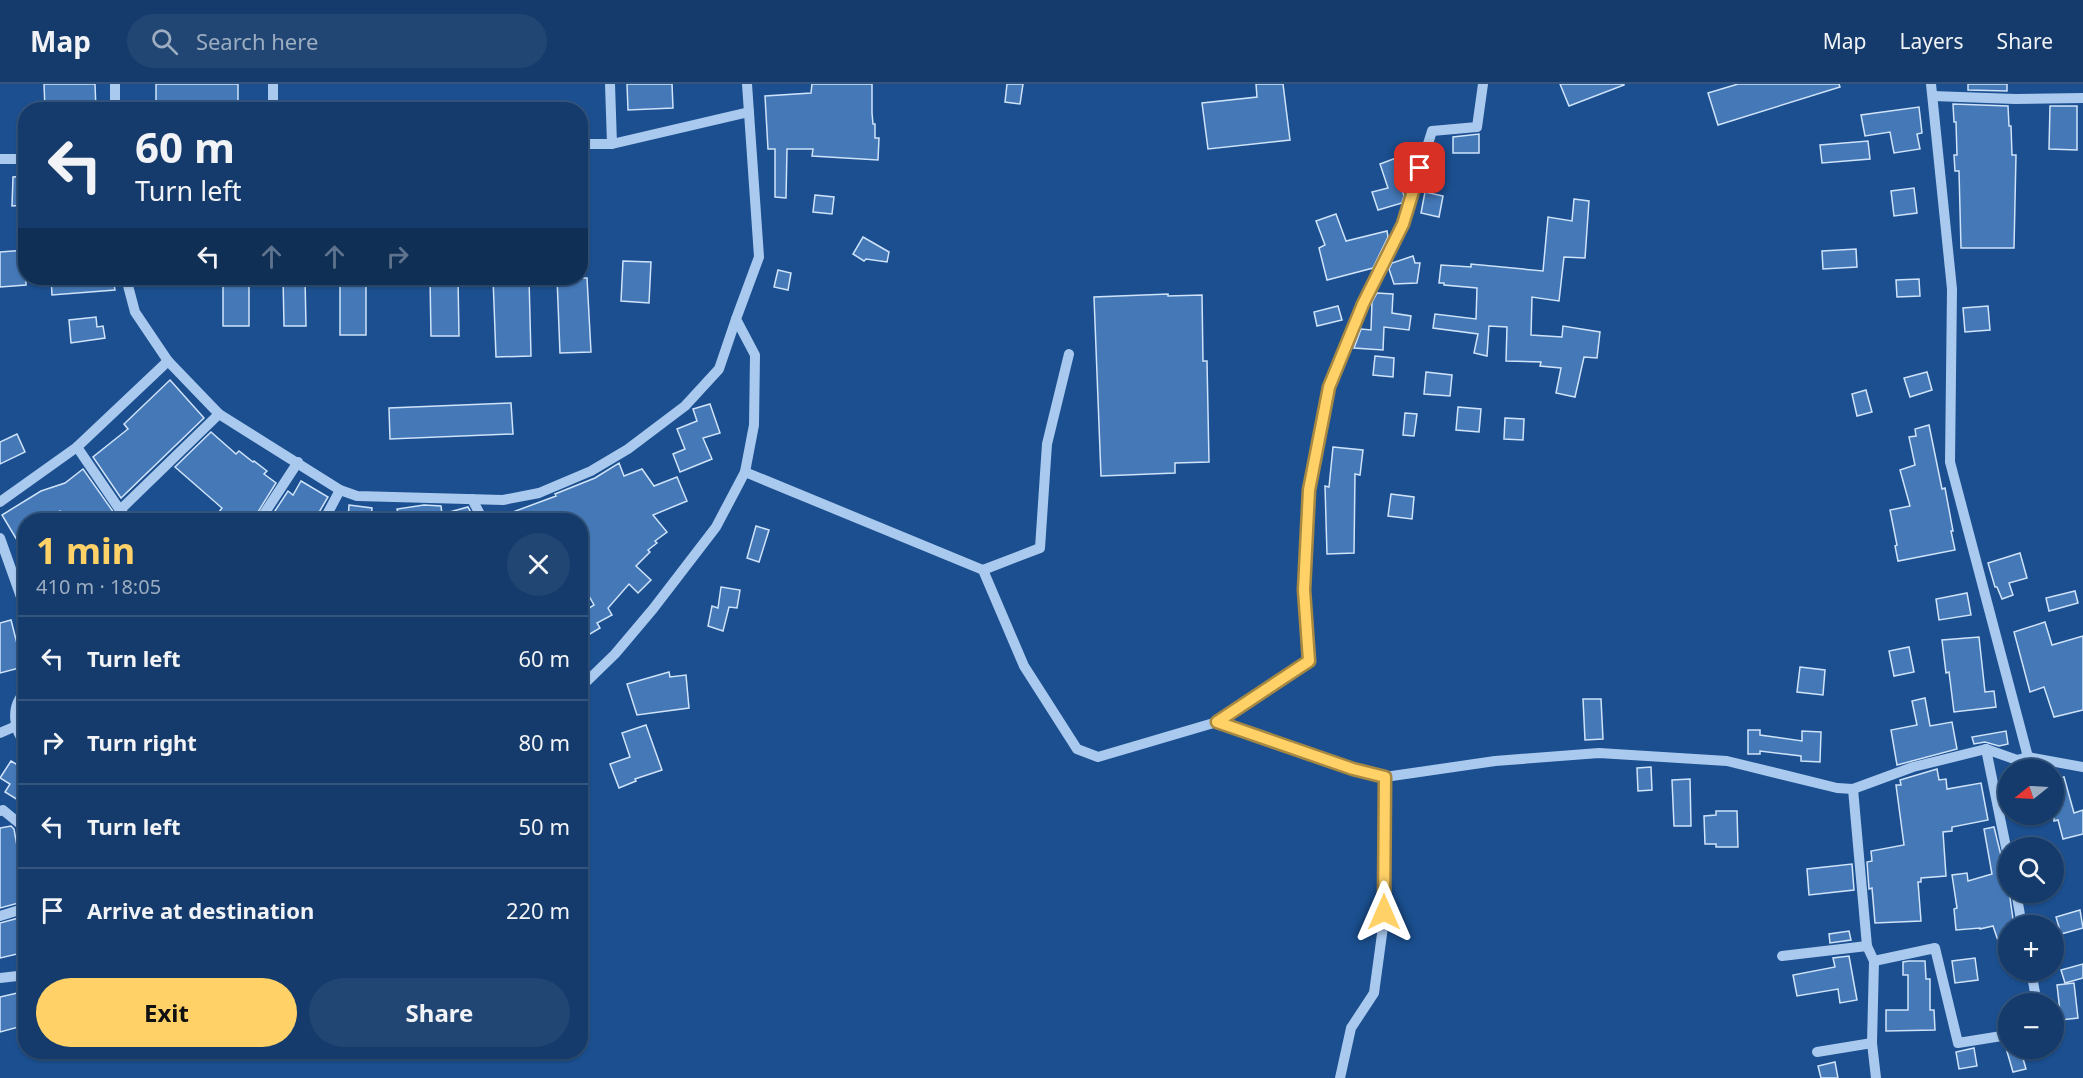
<!DOCTYPE html>
<meta charset="utf-8">
<style>
body{margin:0;font-family:"Noto Sans",sans-serif;background:#214673;color:#f1f3f6;height:100vh;display:flex;flex-direction:column;font-size:22px;white-space:nowrap}
*{box-sizing:border-box;margin:0}
p{font-size:20px;color:#9dadc1}
.icon{flex:none;width:33px;height:33px;fill:none;stroke:currentColor;stroke-width:2;stroke-linecap:round;stroke-linejoin:round}
.map{position:relative;flex:1;overflow:hidden}
.drawer{position:absolute;left:18px;top:429px;width:570px;height:546px;display:flex;flex-direction:column;background:#143b6b;border-radius:24px;box-shadow:0 2px 4px #0004,0 0 0 2px #33557e}
.drawer>*{flex:none}
.banner{position:absolute;left:18px;top:18px;width:570px;height:183px;border-radius:24px;box-shadow:0 2px 4px #0004,0 0 0 2px #33557e;background:#143b6b;color:#f1f3f6;overflow:hidden}
.needle{width:39px;rotate:252deg}
.fabs{position:absolute;left:1998px;top:675px;display:grid;gap:12px}
.fabs a{display:grid;place-items:center;width:66px;height:66px;border-radius:50%;background:#143b6b;box-shadow:0 2px 4px #0004,0 0 0 2px #33557e;font-size:30px}
.pin{position:absolute;display:grid;place-items:center;width:51px;height:51px;color:#fff;margin:-26px;border-radius:12px;box-shadow:0 3px 9px #0006}
.me{position:absolute;width:66px;margin:-33px;rotate:0deg;stroke-linejoin:round;filter:drop-shadow(0 0 4px #0008)}
.turn{display:flex;align-items:center;gap:21px;height:126px;padding:0 18px;font-size:27px}
.turn .icon{width:78px;height:78px;stroke-width:2.5}
.turn b{display:block;font-size:42px;line-height:51px}
.lanes{display:flex;align-items:center;height:57px;padding:0 18px;background:#0003;justify-content:center;gap:30px;direction:ltr}
.lanes .off{opacity:.35}
.round{display:grid;place-items:center;flex:none;width:63px;height:63px;border-radius:32px;background:#214673}
.summary{display:flex;align-items:center;justify-content:space-between;height:102px;padding:0 18px}
h1{font-size:36px;font-weight:700;line-height:45px;color:#ffd166}
.primary-button{display:flex;gap:12px;margin-top:auto;padding:12px 18px}
.primary-button a{flex:1;height:69px;border-radius:36px;background:#ffd166;color:#111;font-size:24px;font-weight:700;line-height:69px;text-align:center}
.primary-button a+a{background:#214673;color:#f1f3f6}
ul{padding:0;list-style:none}
li{display:flex;align-items:center;gap:18px;height:84px;padding:0 18px;border-top:2px solid #33557e}
li div{flex:1}
li b{display:block;font-size:22px}
li em{font-style:normal}
header{display:flex;align-items:center;gap:36px;box-sizing:border-box;height:84px;padding:0 30px;background:#143b6b;border-bottom:2px solid #33557e}
header strong{font-size:28px}
nav{display:flex;gap:33px;margin-inline-start:auto;font-size:21px}
.search{width:420px;height:54px;background:#214673;display:flex;align-items:center;gap:15px;box-sizing:border-box;padding:0 21px;border-radius:33px;color:#9dadc1;font-size:22px}
.map>svg:first-child{display:block}
.building{fill:#4478b7;stroke:#cfe3fa;stroke-width:1.5}
.lines{fill:none;stroke-linecap:round;stroke-linejoin:round}
.minor{stroke:#a9c9ee;stroke-width:10}
.route-casing{stroke:#a68842;stroke-width:15}
.route{stroke:#ffd166;stroke-width:10}
</style>
<header>
<strong>Map</strong>
<div class="search"><svg class="icon" aria-label="search" viewBox="0 0 24 24"><circle cx="10" cy="10" r="6"/><path d="M15 15l6 6"/></svg>Search here</div>
<nav><a>Map</a><a>Layers</a><a>Share</a></nav>
</header>
<div class="map">
<svg width="2083" height="994" viewBox="0 0 2083 994">
<rect width="100%" height="100%" fill="#1b4f8f"/>
<g class="building">
<path d="M44,0H95L96,26H45Z"/>
<rect x="156" y="0" width="82" height="26"/>
<path d="M627,0H672L673,24L628,26Z"/>
<path d="M812,0H872V29L873,40H875V54H879L878,76L812,72L813,65H787L786,114L775,113V65H768L765,12L811,9Z"/>
<path d="M1007,0H1023L1020,20L1005,18Z"/>
<path d="M1256,0H1283L1290,56L1208,65L1202,19L1257,13Z"/>
<path d="M1560,0H1624V1L1569,22Z"/>
<path d="M1738,0H1839L1840,3L1718,41L1708,9Z"/>
<path d="M1968,0H2007V7L1968,6Z"/>
<path d="M1953,20L2008,22L2009,42H2011L2012,71H2016L2014,164H1961L1959,87H1955L1954,71H1957L1956,38H1954Z"/>
<path d="M2050,22H2077V66L2049,65Z"/>
<path d="M1919,23L1922,49L1917,50L1920,65L1894,69L1890,48L1865,52L1861,31Z"/>
<path d="M1479,50V69H1453V53Z"/>
<path d="M1868,57L1870,75L1822,79L1820,61Z"/>
<path d="M1404,71L1410,90L1399,94L1404,112L1402,119L1378,126L1372,108L1388,104L1380,80Z"/>
<path d="M26,92V121L12,122L13,93Z"/>
<path d="M1914,104L1917,129L1894,132L1891,107Z"/>
<path d="M1425,108L1443,112L1439,133L1421,129Z"/>
<path d="M815,111L834,113L832,130L813,128Z"/>
<path d="M1574,115L1589,117L1585,174L1564,173L1559,217L1532,213L1531,251L1562,253L1563,242L1600,248L1597,274L1584,273L1575,313L1556,309L1561,284L1540,282L1541,278L1506,277L1507,243L1489,242L1487,272L1474,269L1478,250L1433,244L1435,230L1476,235L1477,204L1444,201V199H1439L1441,181L1471,183V180L1543,187L1548,133L1572,137Z"/>
<path d="M1336,130L1346,157L1387,147L1388,153L1373,184L1327,196L1319,164L1325,161L1316,137Z"/>
<path d="M863,153L889,168L887,178L866,175L864,177L853,170Z"/>
<path d="M1856,165L1857,183L1823,185L1822,167Z"/>
<path d="M26,166V201L0,203V168Z"/>
<path d="M1413,172L1415,179H1420L1417,199L1394,200L1389,185L1392,179Z"/>
<path d="M623,177L651,178L649,219L621,217Z"/>
<path d="M778,186L791,189L788,206L774,203Z"/>
<path d="M51,194H113L115,206L52,211Z"/>
<rect x="223" y="194" width="26" height="48"/>
<path d="M283,194H305L306,242H284Z"/>
<rect x="340" y="194" width="26" height="57"/>
<path d="M430,194H458L459,252H431Z"/>
<path d="M493,194H529L531,272L496,273Z"/>
<path d="M557,194H587L591,268L560,269Z"/>
<path d="M1919,195L1920,212L1897,213L1896,196Z"/>
<path d="M1377,209L1393,210L1392,229L1411,232L1409,246L1384,243L1383,266L1354,264L1361,245L1371,246L1372,218Z"/>
<path d="M1168,210V212L1202,211L1203,277H1207L1209,378L1175,379V389L1101,392L1094,213Z"/>
<path d="M1338,222L1342,236L1317,242L1314,228Z"/>
<path d="M1988,222L1990,246L1965,248L1963,224Z"/>
<path d="M96,233L97,243L103,242L105,254L71,259L69,236Z"/>
<path d="M1375,272L1394,274L1393,293L1373,291Z"/>
<path d="M1426,288L1452,291L1450,312L1424,310Z"/>
<path d="M1927,288L1932,306L1910,313L1904,294Z"/>
<path d="M170,296L204,334L121,414L93,373L128,345L124,340Z"/>
<path d="M1866,306L1872,328L1857,332L1852,310Z"/>
<path d="M511,319L513,350L390,355L389,324Z"/>
<path d="M710,320L720,349L703,354L712,375L680,388L673,370L685,365L677,345L697,337L693,325Z"/>
<path d="M1458,323L1481,325L1479,348L1456,346Z"/>
<path d="M1405,329L1417,330L1414,352L1403,351Z"/>
<path d="M1505,334L1524,335L1523,356L1504,355Z"/>
<path d="M1929,341L1942,405L1945,404L1953,447H1951L1955,466L1898,477L1895,462L1897,461L1890,426L1910,422L1900,386L1915,381L1909,353L1916,352L1915,345Z"/>
<path d="M211,348L236,370L239,367L253,378L254,377L267,387L264,390L276,399L253,436H213L222,424L175,383Z"/>
<path d="M17,350L25,368L0,380V358Z"/>
<path d="M1333,363L1363,366L1360,391L1355,390L1354,469L1327,470L1325,402L1329,403Z"/>
<path d="M619,379L624,392L642,385L654,402L677,393L687,417L653,431L667,448L655,457L657,459L648,466L650,468L636,482L651,496L638,509L629,500L608,524L612,531L597,539L600,544L580,556V530L594,521L580,496V436L494,435L556,412L555,410L595,394Z"/>
<path d="M83,385L119,436H66L60,427L44,436H26V471L2,431L41,407L65,399Z"/>
<path d="M301,397L328,413L318,430L316,429L311,436H269L288,407L293,411Z"/>
<path d="M1391,410L1414,413L1412,435L1388,432Z"/>
<path d="M349,421L372,424L371,436H348Z"/>
<path d="M424,421L441,422L442,430L468,423L475,436H400L397,425Z"/>
<path d="M756,442L769,446L759,478L747,474Z"/>
<path d="M2020,469L2027,494L2009,499L2013,511L2002,515L1997,503H1995L1988,479Z"/>
<path d="M721,503L740,506L737,524L729,523L723,547L708,542L712,522L718,524Z"/>
<path d="M2075,507L2078,519L2049,527L2046,514Z"/>
<path d="M1967,509L1971,531L1939,536L1936,515Z"/>
<path d="M11,536L23,583L0,589V539Z"/>
<path d="M2045,538L2052,561L2083,552V626L2054,633L2044,603L2030,608L2014,548Z"/>
<path d="M1979,553L1985,608L1994,607L1996,623L1954,628L1949,588L1946,589L1942,556Z"/>
<path d="M1909,563L1914,588L1894,592L1889,567Z"/>
<path d="M1800,583L1825,586L1823,611L1797,608Z"/>
<path d="M669,588L670,593L686,591L689,624L637,631L627,600Z"/>
<path d="M1925,614L1930,642L1952,638L1957,665L1897,681L1891,646L1917,641L1912,617Z"/>
<path d="M1583,615H1601L1603,655L1585,656Z"/>
<path d="M646,641L662,686L635,695L636,697L619,704L610,680L630,673L622,649Z"/>
<path d="M1748,646H1760V651L1802,657V647L1821,648L1820,678L1801,677V672L1760,667V670H1748Z"/>
<path d="M2006,647L2008,660L1999,662L1985,658L1974,660L1972,653Z"/>
<path d="M11,677L26,686V721L5,708L10,700L0,694Z"/>
<path d="M1651,683L1652,706L1638,707L1637,684Z"/>
<path d="M1937,685L1939,696L1946,695L1947,705L1981,699L1988,736L1952,743V747L1943,748L1946,792L1921,794V798H1918L1921,837L1875,839L1872,804L1869,805L1867,778L1872,777L1871,767L1904,761L1896,701H1901L1900,696Z"/>
<path d="M2064,693L2074,729L2083,726V750L2063,755L2058,736L2054,737V696Z"/>
<path d="M1690,695L1691,742H1674L1672,696Z"/>
<path d="M1716,727H1737L1738,763H1716V760H1705L1704,732L1716,731Z"/>
<path d="M11,742L14,745L19,773L26,771V817L0,824V744Z"/>
<path d="M1994,743L2008,800L2014,842H2008V880H2006L1993,842L1980,845V844L1956,846L1954,825L1957,824L1952,791L1967,789L1968,797L1992,790L1984,745Z"/>
<path d="M1852,780L1854,806L1809,811L1807,785Z"/>
<path d="M2080,826L2083,844L2061,850L2056,833Z"/>
<path d="M26,832V868L0,874V839Z"/>
<path d="M1849,847L1851,856L1830,859L1829,850Z"/>
<path d="M1849,872L1857,916L1840,919L1838,905L1797,912L1793,891L1835,883L1833,874Z"/>
<path d="M1975,874L1978,896L1955,899L1952,877Z"/>
<path d="M1909,877H1925L1926,895H1930V926H1934L1935,946L1886,947V926H1908V891H1903V878Z"/>
<path d="M2083,880V894L2065,899L2061,886Z"/>
<path d="M2074,899L2078,934L2061,936L2057,901Z"/>
<path d="M26,907V941L0,948V913Z"/>
<path d="M1974,964L1977,982L1959,985L1956,968Z"/>
<path d="M2006,964H2020L2026,985L2013,988Z"/>
<path d="M1835,978L1838,994H1821L1818,982Z"/>
</g>
<g class="lines">
<g class="minor">
<path d="M273,0V26"/>
<path d="M610,0L612,60L749,28"/>
<path d="M1931,0L1952,205L1950,378L2028,673"/>
<path d="M1933,12L2015,15L2083,14"/>
<path d="M115,26V0"/>
<path d="M580,60H612"/>
<path d="M0,75H26"/>
<path d="M126,194L135,228L168,277L219,330L340,406L357,412L503,416L539,409L591,387L628,365L685,322L719,285L736,235"/>
<path d="M77,363L120,426"/>
<path d="M745,388L983,486L1024,582L1077,665L1098,673L1217,638L1353,685L1385,693L1495,677L1599,669L1727,677L1837,704L1853,705L1913,683L1986,665L2017,676L2028,673L2083,683"/>
<path d="M472,415L483,436"/>
<path d="M0,418L77,363L168,277"/>
<path d="M129,436L120,426L219,330"/>
<path d="M260,436L298,378"/>
<path d="M324,436L340,406"/>
<path d="M0,454L26,527"/>
<path d="M983,486L1040,464L1047,360L1069,270"/>
<path d="M580,604L615,570L653,525L716,443L745,388L754,341L755,271L736,235L759,173L747,0"/>
<path d="M26,607C10,622 13,645 26,661"/>
<path d="M1217,638L1309,577L1304,506L1309,407L1329,303L1363,220L1403,140L1432,47L1477,43L1483,0"/>
<path d="M0,649L16,642"/>
<path d="M1986,665L2008,773"/>
<path d="M1853,705L1867,862L1874,877L1935,864L1958,959L2008,951"/>
<path d="M0,727L3,726L26,745"/>
<path d="M2016,808L2022,842"/>
<path d="M0,832L26,824"/>
<path d="M1782,872L1867,862"/>
<path d="M1874,877L1872,959L1876,994"/>
<path d="M2031,886L2037,920"/>
<path d="M0,894L26,891"/>
<path d="M1817,968L1872,959"/>
<path d="M1340,994L1351,944L1374,909L1385,828V693"/>
</g>
</g>
<g class="lines">
<defs>
<path id="route" d="M1384,828L1385,693L1353,685L1217,638L1309,577L1304,506L1309,406L1329,303L1363,220L1403,140L1420,84"/>
</defs>
<use href="#route" class="route-casing"/>
<use href="#route" class="route"/>
</g>
</svg>
<div class="fabs">
<a><svg class="needle" viewBox="-14 -14 28 28"><path d="M0-13l5 13h-10z" fill="#e53935"/><path d="M0 13l5-13h-10z" fill="#9dadc1"/></svg></a>
<a><svg class="icon" aria-label="search" viewBox="0 0 24 24"><circle cx="10" cy="10" r="6"/><path d="M15 15l6 6"/></svg></a>
<a>+</a>
<a>−</a>
</div>
<div class="pin" style="left:1420px;top:84px;background:#d93025"><svg class="icon" aria-label="arrive" viewBox="0 0 24 24"><path d="M6 21V4h12l-3 4 3 4H6"/></svg></div>
<svg class="me" style="left:1384px;top:828px" viewBox="-20 -20 40 40"><path d="M0-17L14 15 0 8-14 15z" fill="#ffd166" stroke="#fff" stroke-width="4"/></svg>
<div class="banner">
<div class="turn"><svg class="icon" aria-label="left" viewBox="0 0 24 24"><path d="M17 20v-9H6M10 6l-5 5 5 5"/></svg><div><b>60 m</b>Turn left</div></div>
<div class="lanes"><svg class="icon" aria-label="left" viewBox="0 0 24 24"><path d="M17 20v-9H6M10 6l-5 5 5 5"/></svg><svg class="icon off" aria-label="ahead" viewBox="0 0 24 24"><path d="M12 20V5M6 11l6-6 6 6"/></svg><svg class="icon off" aria-label="ahead" viewBox="0 0 24 24"><path d="M12 20V5M6 11l6-6 6 6"/></svg><svg class="icon off" aria-label="right" viewBox="0 0 24 24"><path d="M7 20v-9h11M14 6l5 5-5 5"/></svg></div>
</div>
<section class="drawer">
<div class="summary"><div><h1>1 min</h1><p>410 m · 18:05</p></div><a class="round"><svg class="icon" aria-label="close" viewBox="0 0 24 24"><path d="M6 6l12 12M18 6L6 18"/></svg></a></div>
<ul>
<li><svg class="icon" aria-label="left" viewBox="0 0 24 24"><path d="M17 20v-9H6M10 6l-5 5 5 5"/></svg><div><b>Turn left</b></div><em>60 m</em></li>
<li><svg class="icon" aria-label="right" viewBox="0 0 24 24"><path d="M7 20v-9h11M14 6l5 5-5 5"/></svg><div><b>Turn right</b></div><em>80 m</em></li>
<li><svg class="icon" aria-label="left" viewBox="0 0 24 24"><path d="M17 20v-9H6M10 6l-5 5 5 5"/></svg><div><b>Turn left</b></div><em>50 m</em></li>
<li><svg class="icon" aria-label="arrive" viewBox="0 0 24 24"><path d="M6 21V4h12l-3 4 3 4H6"/></svg><div><b>Arrive at destination</b></div><em>220 m</em></li>
</ul>
<div class="primary-button"><a>Exit</a><a>Share</a></div>
</section>
</div>
